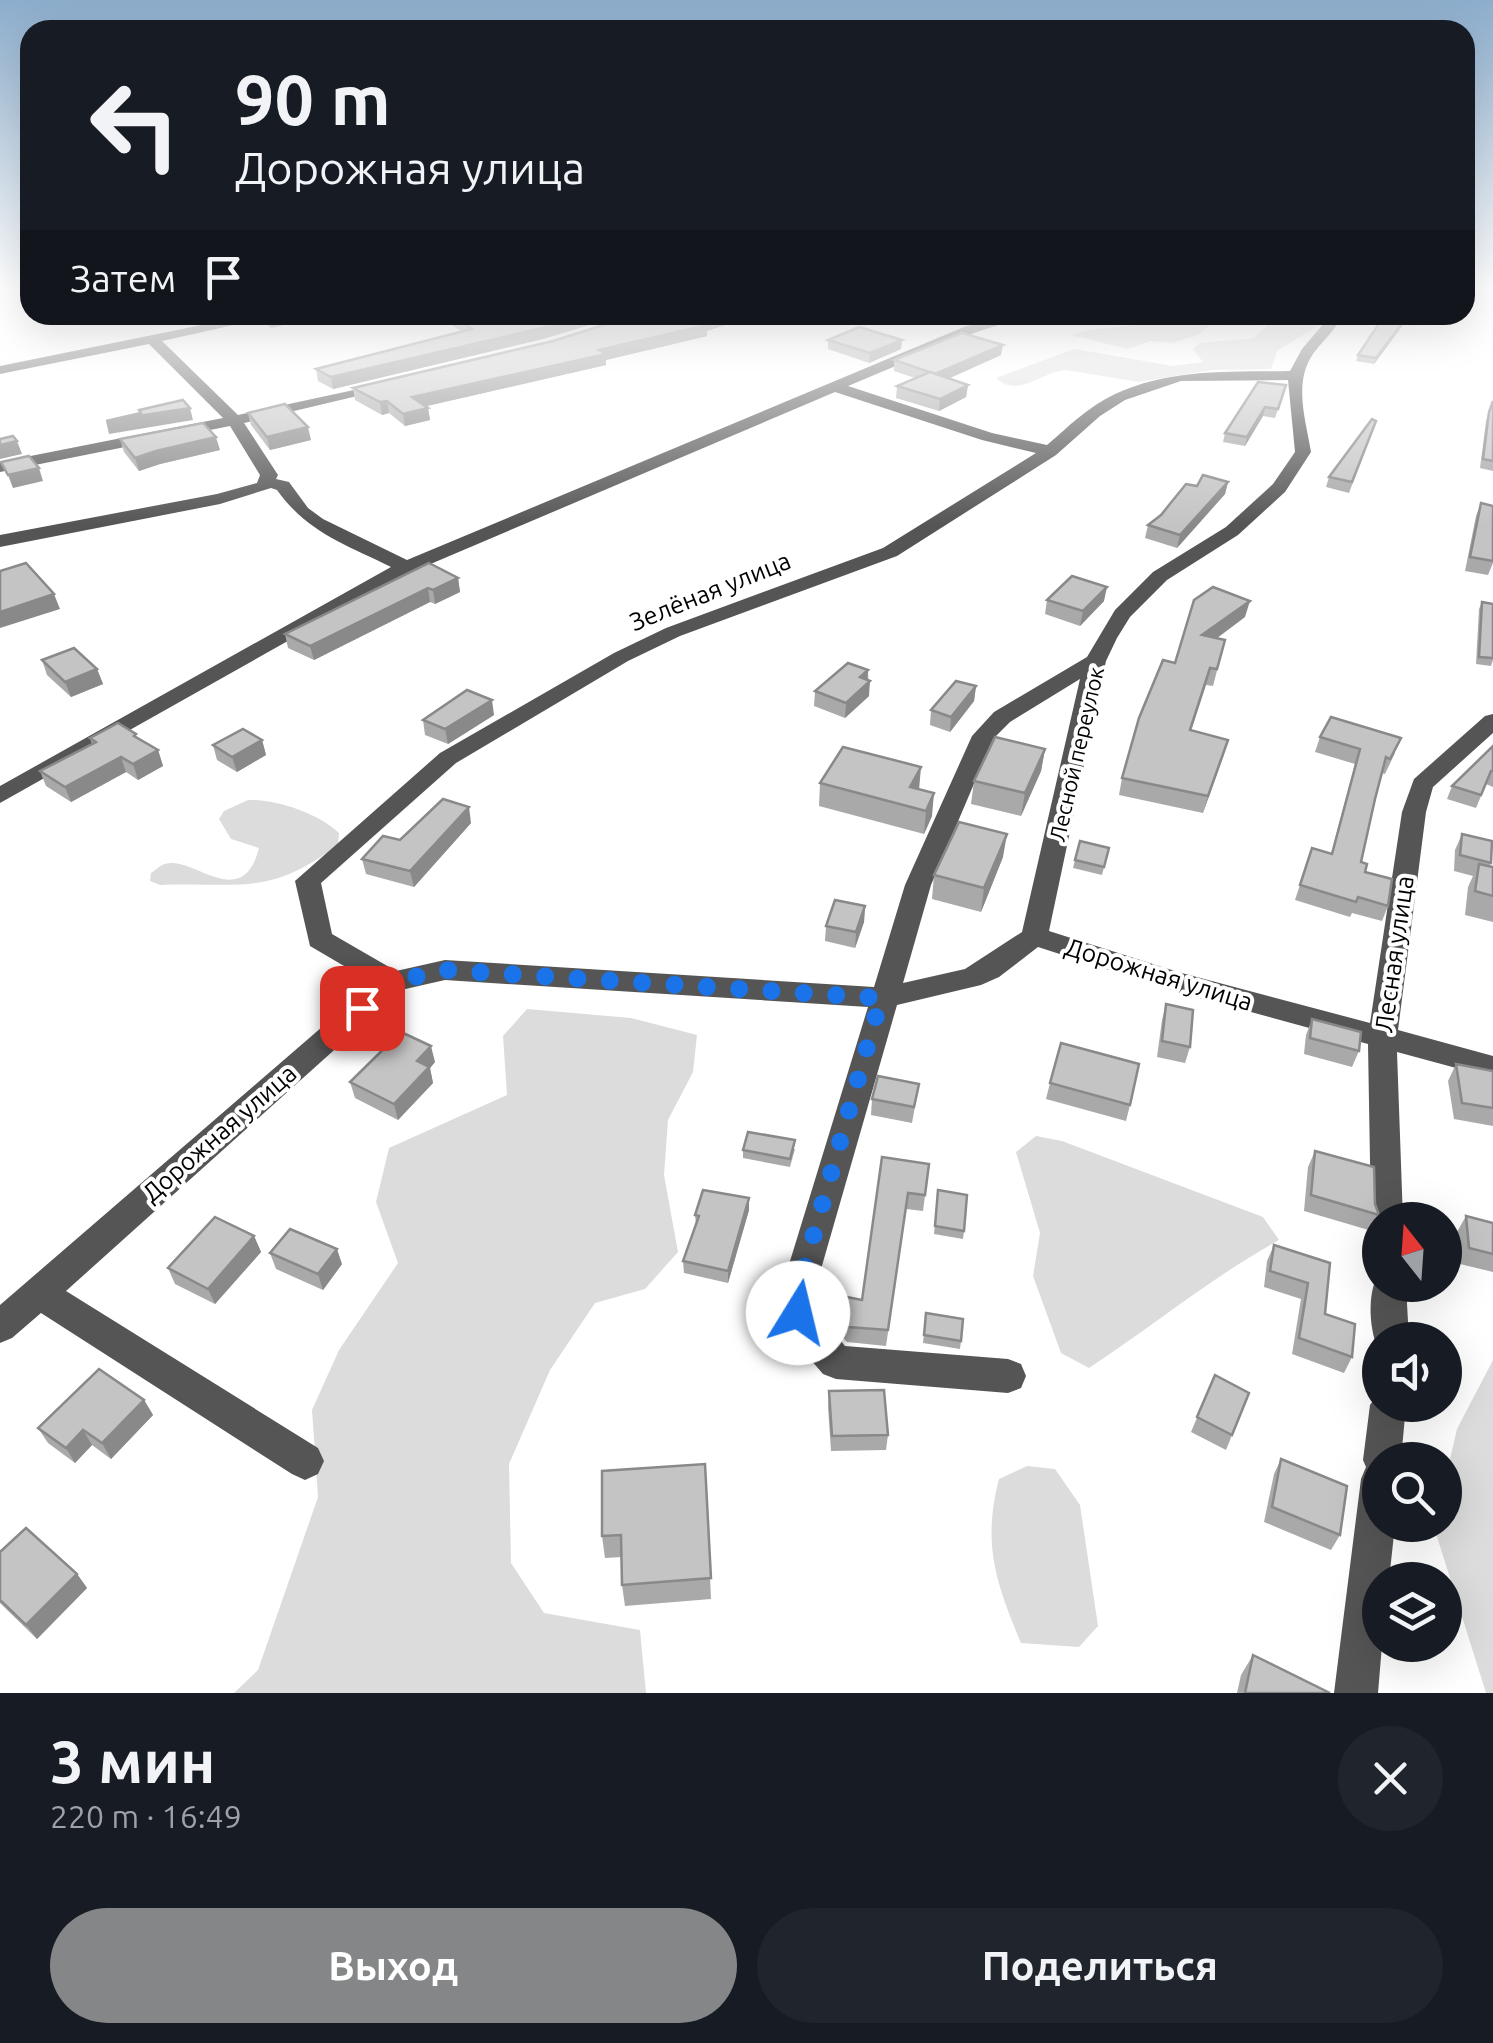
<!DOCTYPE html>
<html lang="ru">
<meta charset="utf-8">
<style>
body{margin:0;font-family:Ubuntu,sans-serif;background:#20242c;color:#f1f3f6;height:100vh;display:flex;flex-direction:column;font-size:38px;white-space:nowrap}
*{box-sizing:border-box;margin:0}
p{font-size:32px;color:#9ea1a6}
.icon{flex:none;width:55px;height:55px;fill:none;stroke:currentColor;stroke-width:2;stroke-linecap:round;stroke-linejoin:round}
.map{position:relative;height:1693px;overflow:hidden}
.sheet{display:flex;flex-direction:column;background:#171b24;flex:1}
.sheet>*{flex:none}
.top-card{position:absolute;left:20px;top:20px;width:1455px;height:305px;border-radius:30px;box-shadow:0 10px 40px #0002;background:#171b24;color:#f1f3f6;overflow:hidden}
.needle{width:65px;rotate:343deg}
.fabs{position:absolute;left:1362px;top:1202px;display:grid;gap:20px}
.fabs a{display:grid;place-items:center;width:100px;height:100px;border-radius:50%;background:#171b24;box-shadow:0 10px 40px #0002;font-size:50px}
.pin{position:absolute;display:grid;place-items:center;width:85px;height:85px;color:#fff;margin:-42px;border-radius:20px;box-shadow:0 5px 15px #0006}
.me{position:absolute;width:110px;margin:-55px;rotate:9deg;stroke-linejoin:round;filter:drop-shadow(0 0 8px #0008)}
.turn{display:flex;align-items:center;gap:35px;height:210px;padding:0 50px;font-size:45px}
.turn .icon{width:130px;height:130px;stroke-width:2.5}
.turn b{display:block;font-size:70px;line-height:85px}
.then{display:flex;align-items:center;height:95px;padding:0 50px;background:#0003;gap:20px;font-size:38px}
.round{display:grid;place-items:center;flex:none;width:105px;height:105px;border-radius:52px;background:#20242c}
.headline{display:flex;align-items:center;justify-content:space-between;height:170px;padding:0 50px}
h1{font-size:60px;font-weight:700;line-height:75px}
.cta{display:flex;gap:20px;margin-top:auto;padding:20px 50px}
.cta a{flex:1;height:115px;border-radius:60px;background:#858687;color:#fff;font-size:40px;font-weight:700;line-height:115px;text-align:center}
.cta a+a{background:#20242c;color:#f1f3f6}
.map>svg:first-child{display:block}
.green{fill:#dcdcdc}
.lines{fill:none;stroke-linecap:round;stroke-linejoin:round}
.minor{fill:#555;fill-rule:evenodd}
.wall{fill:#a9a9a9}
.shaded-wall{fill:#898989}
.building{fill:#c4c4c4;stroke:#898989;stroke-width:2.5}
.route{stroke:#1a73e8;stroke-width:18;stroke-dasharray:0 32.4}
.labels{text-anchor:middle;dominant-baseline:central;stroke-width:8;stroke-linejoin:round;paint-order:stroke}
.far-street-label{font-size:22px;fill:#000;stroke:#fff}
.street-label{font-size:25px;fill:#000;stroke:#fff}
</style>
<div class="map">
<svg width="1493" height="1693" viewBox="0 0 1493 1693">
<rect width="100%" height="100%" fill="#fff"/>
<g class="green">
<path d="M1169,315H1230L1257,326L1210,325L1198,335L1172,343L1150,341L1128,349L1071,335C1099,324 1147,330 1169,315Z"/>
<path d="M1300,315H1321L1322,323L1277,351L1271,369L1211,370L1139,382L1066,370C1043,371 1017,399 996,378L1074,349L1173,366L1203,362L1193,349L1200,343L1254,338L1274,319L1302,317Z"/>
<path d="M248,800C276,799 318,813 339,833L338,845C268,897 241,882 160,885L150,881L151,873C153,872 162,864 165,864C193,855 242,914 259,848L231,839L219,819L224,811Z"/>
<path d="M527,1009L631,1018L697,1035L693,1072L668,1120L664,1175L678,1252L645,1289L595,1303L550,1370L509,1464L511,1563L544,1613L640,1630L646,1693H234L258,1670L318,1497L312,1410L339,1350L398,1263L376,1202L389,1148L507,1095L503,1036Z"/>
<path d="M1036,1136L1062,1141L1263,1217L1279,1240C1212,1277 1153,1326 1089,1368L1061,1353L1033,1276L1040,1233L1016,1152Z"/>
<path d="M1493,1360V1693H1486L1434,1527L1445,1525V1480L1457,1429Z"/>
<path d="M1027,1466L1055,1469L1080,1505L1098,1626L1079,1647L1021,1643C996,1583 982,1544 999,1479Z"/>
</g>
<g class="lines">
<g class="minor">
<path d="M251,315H278L162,341L238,415L391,382V388L244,423L278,475L276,479L289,482L308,508L323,519L407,560L964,327L1007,315H1029L974,333L848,386L992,433L1047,445C1068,427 1089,406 1115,394C1171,368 1230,372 1290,371L1302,349L1325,322L1321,315H1335L1339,322C1331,334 1321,343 1313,354C1293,383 1306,421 1311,452L1285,492L1238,535L1167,580L1130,617L1117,638L1106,661L1049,931L1178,972L1370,1023L1402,812L1414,779L1485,716L1493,714V733L1433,787L1426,812L1398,1030L1493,1056V1078L1397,1052L1403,1220H1380V1232L1371,1220L1368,1044L1174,991L1038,947L999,977L981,985L897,1005L813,1297L817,1313L845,1346L1008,1359L1021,1364L1026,1376L1021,1388L1008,1393L836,1379L823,1374L797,1344L779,1297L868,1007L445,980L401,990L66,1291L318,1448L324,1461L318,1474L305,1480L292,1474L41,1313L12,1338L0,1343V1305L373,983L310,946L295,881L440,753L614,653L666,628L883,548L1036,453L982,440L835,392L407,574L0,803V786L391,567C345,544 308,533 277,490L271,488L220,504L0,547V535L217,494L257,483L260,475L230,426L0,472V462L223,418L149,344L0,374V366ZM1288,380L1295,452L1273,484L1226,527L1153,572L1115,610L1087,657L994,712L972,736L905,885L874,987L445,960L396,971L332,934L321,883L456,763L628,661L680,636L897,556L1056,455L1100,416L1125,400L1181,381ZM1080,679L1022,932L965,969L903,983L931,885L993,739L1010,722Z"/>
<path d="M1380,1273V1285H1406L1409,1340H1380V1352C1369,1335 1366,1289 1380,1273Z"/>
<path d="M1380,1391V1405H1406L1401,1460H1380V1525H1395L1389,1580H1380L1382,1645L1378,1693H1334L1361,1479L1366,1467L1363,1460L1370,1405Z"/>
</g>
</g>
<g class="wall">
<path d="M441,315H485L497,323L543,339L333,389L318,381L316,369L461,331L441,318Z"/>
<path d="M635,315H731V323L707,331V336L606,360V365L426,406L428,408L430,420L405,426L389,413L382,415L355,400L353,388L553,341Z"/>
<path d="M262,316L296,322L271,328L263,322Z"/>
<path d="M1403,325L1374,364L1356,361L1358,355Z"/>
<path d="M828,340H902L901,349L869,363L828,349Z"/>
<path d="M1001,355L948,379L968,385L966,397L939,411L896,398L897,386L915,378L894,371V360Z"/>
<path d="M1286,385L1275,418L1263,416L1245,446L1223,442L1225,433Z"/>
<path d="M1493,401V471L1480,468L1486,421Z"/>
<path d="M248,413L311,440L270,450L251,425Z"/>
<path d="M1376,421L1349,493L1326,487L1329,477Z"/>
<path d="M120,439L220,450L160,464L139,471L124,452Z"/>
<path d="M1228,482L1225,494L1177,548L1145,538L1148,525Z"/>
<path d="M1481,503L1493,506V563L1488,575L1465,571L1476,516Z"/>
<path d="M458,578L460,592L435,604L430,602L314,660L288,648L285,634Z"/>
<path d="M1047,600L1104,601L1080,626L1045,614Z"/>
<path d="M1482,602L1493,604V660L1491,666L1476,664L1479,609Z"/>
<path d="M1245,617L1217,638L1225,640L1213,686L1206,685L1191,731L1228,740L1203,813L1119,795L1122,778L1175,663Z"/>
<path d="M42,660L97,669L103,684L71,697L47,675Z"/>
<path d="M868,670L869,696L845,718L814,706L815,691Z"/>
<path d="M976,686L974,701L950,732L930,725L931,710Z"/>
<path d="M494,715L448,744L425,735L423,720Z"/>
<path d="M1320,737L1395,753L1385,774L1382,773L1361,862L1388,906L1382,921L1352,913L1350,917L1295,900L1312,848L1331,854L1355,764L1315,752Z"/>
<path d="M90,738H138L158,750L163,766L138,780L126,772L71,802L46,786L40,771L92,744Z"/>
<path d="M262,740L266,755L237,772L217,760L213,745Z"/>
<path d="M1493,746V787L1486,784L1476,808L1447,799L1452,786Z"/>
<path d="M1045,749L1041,771L1021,816L971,804L974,781Z"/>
<path d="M820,783L919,789L932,816L924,834L819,806Z"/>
<path d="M471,823L414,887L366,874L362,859L400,840Z"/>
<path d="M1462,834L1491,863L1490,866L1493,867V922L1465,915L1468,887L1473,876L1454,871L1455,850Z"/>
<path d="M1109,848L1102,875L1073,868L1075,860Z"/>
<path d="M1003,857L981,912L932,899L934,875Z"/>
<path d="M865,906L864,922L855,948L825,941L826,926Z"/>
<path d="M1166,1004L1190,1047L1185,1063L1157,1057L1162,1020Z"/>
<path d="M1312,1019L1359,1051L1352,1067L1304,1054L1306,1035Z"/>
<path d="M435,1062L430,1068L433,1083L398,1120L355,1098L350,1082Z"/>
<path d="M1456,1064L1493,1071V1126L1454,1119L1448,1081Z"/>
<path d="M1050,1083L1130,1105L1126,1121L1046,1099Z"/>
<path d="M919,1084L912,1123L871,1115L872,1099Z"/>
<path d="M795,1149L790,1167L743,1158V1150Z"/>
<path d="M1315,1151L1375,1204L1379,1215L1372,1231L1304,1211L1308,1167Z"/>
<path d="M882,1157L929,1164L923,1211L906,1209L886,1346L847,1342L837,1331L839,1316L862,1300Z"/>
<path d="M938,1190L964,1231L963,1239L934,1234Z"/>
<path d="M749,1198V1210L728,1283L684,1273L683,1261L696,1225L695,1215Z"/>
<path d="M1466,1216L1493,1223V1272L1460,1264L1457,1232Z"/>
<path d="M254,1236L261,1252L215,1304L175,1284L168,1268Z"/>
<path d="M1274,1245L1330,1263L1325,1314L1352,1357L1344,1373L1292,1354L1301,1299L1264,1287L1267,1261Z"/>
<path d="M270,1253L342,1264L323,1290L276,1269Z"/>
<path d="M926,1313L961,1341L960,1349L923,1343Z"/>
<path d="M1215,1375L1249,1393L1226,1450L1191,1432Z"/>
<path d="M829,1391L888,1435L886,1450L831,1451L828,1407Z"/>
<path d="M144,1400L153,1415L111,1459L92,1445L75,1463L48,1443L38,1428Z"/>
<path d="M1281,1459L1340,1535L1331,1550L1264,1522L1274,1474Z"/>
<path d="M705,1464L711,1599L625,1606L622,1585V1557L605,1558L602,1536Z"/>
<path d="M0,1552L77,1574L87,1588L37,1639L0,1603Z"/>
<path d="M1253,1655L1330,1693H1237L1241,1675Z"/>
</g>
<g class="shaded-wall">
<path d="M586,315H623L543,339L333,389L331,377Z"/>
<path d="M721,315H731V323L707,331V336L606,360V365L414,409L412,397L599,350Z"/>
<path d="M295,316L296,322L271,328L270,322Z"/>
<path d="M1405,319L1403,325L1374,364L1376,358Z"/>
<path d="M902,340L901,349L869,363L870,353Z"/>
<path d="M1003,345L1001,355L934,385L935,374Z"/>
<path d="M968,385L966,397L939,411L940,399Z"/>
<path d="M387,401L389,413L382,415L380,402Z"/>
<path d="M1265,407L1263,416L1245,446L1247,437Z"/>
<path d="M190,408L193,420L109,434L106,421Z"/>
<path d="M428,408L430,420L405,426L403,414Z"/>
<path d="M308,427L311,440L270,450L267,437Z"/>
<path d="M216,437L220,450L160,464L139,471L135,458L156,451Z"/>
<path d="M17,441L22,454L0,459V445Z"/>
<path d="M39,468L43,481L13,488L8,475Z"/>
<path d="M1228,482L1225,494L1177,548L1180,535Z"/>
<path d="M458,578L460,592L435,604L433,590Z"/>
<path d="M1107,587L1104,601L1080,626L1083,611Z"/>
<path d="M428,588L430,602L314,660L310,646Z"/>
<path d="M54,594L60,609L0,628V612Z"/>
<path d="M1250,601L1245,617L1198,652L1202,635Z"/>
<path d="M97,669L103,684L71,697L65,682Z"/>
<path d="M868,670L867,683L870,681L869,696L845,718L846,703L860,677Z"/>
<path d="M976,686L974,701L950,732L951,717Z"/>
<path d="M492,700L494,715L448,744L445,729Z"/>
<path d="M262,740L266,755L237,772L232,757Z"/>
<path d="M1228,740L1223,757L1203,813L1208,796Z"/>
<path d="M1045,749L1041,771L1021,816L1025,793Z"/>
<path d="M158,750L163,766L138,780L133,764Z"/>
<path d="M121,757L126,772L71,802L65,787Z"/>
<path d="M921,767L919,790L910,787Z"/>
<path d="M934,793L932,816L924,834L926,811Z"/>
<path d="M469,807L471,823L414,887L410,871Z"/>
<path d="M1007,834L1003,857L981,912L984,888Z"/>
<path d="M865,906L864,922L855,948L856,932Z"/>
<path d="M431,1046L435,1062L430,1068L433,1083L398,1120L394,1104L417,1061Z"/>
<path d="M749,1198V1210L728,1283V1271Z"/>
<path d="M254,1236L261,1252L215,1304L208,1289Z"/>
<path d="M337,1249L342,1264L323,1290L318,1274Z"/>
<path d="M144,1400L153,1415L111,1459L102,1443Z"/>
<path d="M83,1430L92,1445L75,1463L66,1448Z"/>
<path d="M77,1574L87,1588L37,1639L26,1625Z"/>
</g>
<g class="building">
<path d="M269,315H293L295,316L270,322L262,316Z"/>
<path d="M452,315H485L497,323L526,315H586L542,328L331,377L316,369L472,329Z"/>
<path d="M635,315H722L700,322L707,325L599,350L606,354L412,397L428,408L403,414L387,401L380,402L353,388L553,341Z"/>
<path d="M1384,316L1405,319L1376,358L1358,355Z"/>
<path d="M859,327L902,340L870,353L828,340Z"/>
<path d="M962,333L1003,345L935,374L894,360Z"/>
<path d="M930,372L968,385L940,399L897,386Z"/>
<path d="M1258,382L1286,385L1278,409L1265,407L1247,437L1225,433Z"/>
<path d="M183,400L190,408L106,421L141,413L139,410Z"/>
<path d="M1493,401V461L1483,459L1489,412Z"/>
<path d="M285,404L308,427L267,437L248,413Z"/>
<path d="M1372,419L1376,421L1352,482L1329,477Z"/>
<path d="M203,423L216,437L156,451L135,458L120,439Z"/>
<path d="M13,436L17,441L0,445V439Z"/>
<path d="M29,456L39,468L8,475L1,462Z"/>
<path d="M1203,475L1228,482L1180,535L1148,525L1161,515L1186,484L1197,486Z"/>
<path d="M1481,503L1493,506V561L1470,557Z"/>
<path d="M26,563L54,594L0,612V571Z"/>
<path d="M429,563L458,578L433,590L428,588L310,646L285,634Z"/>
<path d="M1072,576L1107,587L1083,611L1047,600Z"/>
<path d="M1213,587L1250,601L1202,635L1225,640L1217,669L1210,668L1190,730L1228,740L1208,796L1122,778L1139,718L1163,660L1175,663L1194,600Z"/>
<path d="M1482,602L1493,604V658L1479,657Z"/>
<path d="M74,648L97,669L65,682L42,660Z"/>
<path d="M848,663L868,670L860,677L870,681L846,703L815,691Z"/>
<path d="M956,681L976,686L951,717L931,710Z"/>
<path d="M467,690L492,700L445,729L423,720Z"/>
<path d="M1331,717L1401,738L1390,759L1386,757L1375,799L1361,862L1367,864L1365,872L1392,879L1388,906L1358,897L1356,902L1300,885L1312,848L1332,854L1360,749L1320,737Z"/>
<path d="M118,723L136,734L134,736L158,750L133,764L121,757L65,787L40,771L96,742L90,738Z"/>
<path d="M243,729L262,740L232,757L213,745Z"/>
<path d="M995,737L1045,749L1025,793L974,781Z"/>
<path d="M1493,746V771H1491L1481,795L1452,786Z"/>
<path d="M843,747L921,767L910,787L934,793L926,811L820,783Z"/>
<path d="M443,799L469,807L410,871L362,859L383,836L400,840Z"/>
<path d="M959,822L1007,834L984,888L934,875Z"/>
<path d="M1462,834L1492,841L1491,863L1460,855Z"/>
<path d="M1080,841L1109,848L1104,867L1075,860Z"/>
<path d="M1479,864L1493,867V896L1475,891Z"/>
<path d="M835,900L865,906L856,932L826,926Z"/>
<path d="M1166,1004L1193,1010L1190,1047L1162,1041Z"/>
<path d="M1312,1019L1361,1032L1359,1051L1310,1038Z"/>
<path d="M401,1032L431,1046L417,1061L429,1067L394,1104L350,1082Z"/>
<path d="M1061,1043L1139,1064L1130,1105L1050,1083Z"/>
<path d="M1456,1064L1493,1071V1108L1462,1103Z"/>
<path d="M878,1076L919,1084L914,1107L872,1099Z"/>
<path d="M748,1132L795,1140L790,1159L743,1150Z"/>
<path d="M1315,1151L1374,1167L1375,1204L1379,1215L1311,1195Z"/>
<path d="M882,1157L929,1164L925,1195L908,1193L888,1330L848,1327L839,1316L842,1296L862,1300Z"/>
<path d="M703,1190L749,1198L728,1271L683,1261L699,1216L695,1215Z"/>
<path d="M938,1190L967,1195L964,1231L935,1226Z"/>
<path d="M1466,1216L1493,1223V1254L1469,1248Z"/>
<path d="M215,1217L254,1236L208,1289L168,1268Z"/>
<path d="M290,1229L337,1249L318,1274L270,1253Z"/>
<path d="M1274,1245L1330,1263L1325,1314L1355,1324L1352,1357L1299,1338L1308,1283L1270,1271Z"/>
<path d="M926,1313L963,1319L961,1341L924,1335Z"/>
<path d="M99,1369L144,1400L102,1443L83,1430L66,1448L38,1428Z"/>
<path d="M1215,1375L1249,1393L1232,1435L1197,1417Z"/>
<path d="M884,1390L888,1435L832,1436L829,1391Z"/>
<path d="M1281,1459L1347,1486L1340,1535L1272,1507Z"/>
<path d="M705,1464L711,1578L622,1585L621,1535L602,1536V1471Z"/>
<path d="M26,1528L77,1574L26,1625L0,1600V1552Z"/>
<path d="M1253,1655L1330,1693H1245Z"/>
</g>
<linearGradient id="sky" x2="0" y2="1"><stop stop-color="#8cadcc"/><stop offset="0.55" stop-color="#fff"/><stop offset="1" stop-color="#fff" stop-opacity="0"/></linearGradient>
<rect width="1493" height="525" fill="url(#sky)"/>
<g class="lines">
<path class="route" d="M362,1008L392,982L445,970L881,998L796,1297L798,1313"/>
</g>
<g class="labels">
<g class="far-street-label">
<text transform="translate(1076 754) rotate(-77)">Лесной переулок</text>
</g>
<g class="street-label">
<text transform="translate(710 591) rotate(-22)">Зелёная улица</text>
<text transform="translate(1394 954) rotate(-82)">Лесная улица</text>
<text transform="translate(1159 974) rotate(17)">Дорожная улица</text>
<text transform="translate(219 1133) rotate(-41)">Дорожная улица</text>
</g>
</g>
</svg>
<div class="fabs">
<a><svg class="needle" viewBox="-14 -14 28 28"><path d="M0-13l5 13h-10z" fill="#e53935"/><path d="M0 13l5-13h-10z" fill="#9ea1a6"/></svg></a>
<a><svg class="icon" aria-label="sound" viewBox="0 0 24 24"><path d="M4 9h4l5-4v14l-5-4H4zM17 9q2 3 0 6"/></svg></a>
<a><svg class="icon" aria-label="search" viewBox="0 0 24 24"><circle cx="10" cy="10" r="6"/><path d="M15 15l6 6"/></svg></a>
<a><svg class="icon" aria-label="layers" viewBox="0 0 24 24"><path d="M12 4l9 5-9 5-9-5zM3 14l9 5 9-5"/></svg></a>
</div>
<div class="pin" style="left:362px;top:1008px;background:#d93025"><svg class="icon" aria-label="arrive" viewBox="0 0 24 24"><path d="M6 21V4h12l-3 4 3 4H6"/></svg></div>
<svg class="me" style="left:798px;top:1313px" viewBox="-20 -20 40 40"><circle r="19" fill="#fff"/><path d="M0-13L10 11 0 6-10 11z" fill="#1a73e8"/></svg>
<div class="top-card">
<div class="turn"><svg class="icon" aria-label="left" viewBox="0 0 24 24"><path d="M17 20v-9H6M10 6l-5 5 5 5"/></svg><div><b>90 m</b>Дорожная улица</div></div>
<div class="then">Затем<svg class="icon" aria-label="arrive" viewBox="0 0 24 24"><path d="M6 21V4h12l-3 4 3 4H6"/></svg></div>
</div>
</div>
<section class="sheet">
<div class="headline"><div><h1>3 мин</h1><p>220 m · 16:49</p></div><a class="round"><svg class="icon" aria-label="close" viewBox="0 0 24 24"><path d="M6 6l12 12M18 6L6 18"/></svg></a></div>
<div class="cta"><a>Выход</a><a>Поделиться</a></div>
</section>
